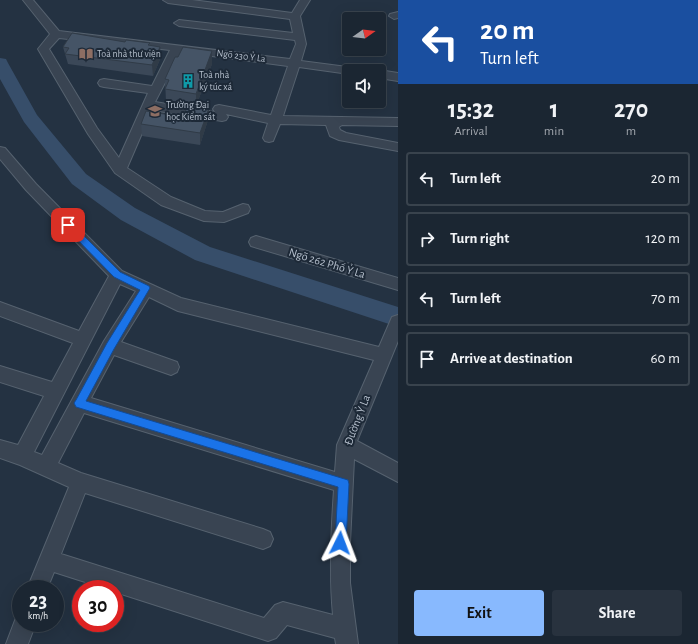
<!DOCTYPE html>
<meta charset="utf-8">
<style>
body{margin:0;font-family:"Alegreya Sans",sans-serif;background:#28323e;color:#f1f3f6;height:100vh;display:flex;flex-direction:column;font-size:15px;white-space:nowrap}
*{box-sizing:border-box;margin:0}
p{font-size:13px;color:#a0a5ac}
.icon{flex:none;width:22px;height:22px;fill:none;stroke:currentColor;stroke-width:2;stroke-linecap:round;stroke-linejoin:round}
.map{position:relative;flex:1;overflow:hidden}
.panel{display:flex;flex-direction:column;background:#1b2632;width:300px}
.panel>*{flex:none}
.guide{background:#1a4fa0;color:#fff;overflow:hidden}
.needle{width:26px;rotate:76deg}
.fabs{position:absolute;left:342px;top:12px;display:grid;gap:8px}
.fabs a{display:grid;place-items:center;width:44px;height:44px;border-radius:4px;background:#1b2632;box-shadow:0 4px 16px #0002,0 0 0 1px #39434d;font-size:20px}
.speed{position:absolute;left:12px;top:580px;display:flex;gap:8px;font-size:20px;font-weight:700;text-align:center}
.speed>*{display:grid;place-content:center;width:52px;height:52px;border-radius:50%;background:#1b2632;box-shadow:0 4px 16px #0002,0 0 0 1px #39434d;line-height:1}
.speed small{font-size:10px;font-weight:400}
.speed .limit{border:6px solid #d22;background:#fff;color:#111}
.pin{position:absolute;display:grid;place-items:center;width:34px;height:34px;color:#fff;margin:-17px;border-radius:8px;box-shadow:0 2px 6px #0006}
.me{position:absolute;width:44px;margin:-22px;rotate:3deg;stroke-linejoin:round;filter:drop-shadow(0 0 3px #0008)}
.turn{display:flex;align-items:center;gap:14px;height:84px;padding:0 16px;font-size:18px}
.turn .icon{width:52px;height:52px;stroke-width:2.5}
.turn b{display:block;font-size:28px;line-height:34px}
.eta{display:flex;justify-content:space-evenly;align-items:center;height:68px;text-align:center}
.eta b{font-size:24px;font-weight:600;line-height:28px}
.cta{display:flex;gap:8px;margin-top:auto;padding:8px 16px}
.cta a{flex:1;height:46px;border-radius:4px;background:#88b9fe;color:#111;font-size:16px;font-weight:600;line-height:46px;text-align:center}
.cta a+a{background:#28323e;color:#f1f3f6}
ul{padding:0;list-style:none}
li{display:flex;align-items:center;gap:12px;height:54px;margin:0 8px 6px;padding:0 8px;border:2px solid #39434d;border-radius:4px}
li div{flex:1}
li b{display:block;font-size:15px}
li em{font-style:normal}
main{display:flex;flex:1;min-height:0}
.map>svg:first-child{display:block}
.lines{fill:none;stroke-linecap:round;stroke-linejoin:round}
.river{fill:#374e6a;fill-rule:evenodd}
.minor-casing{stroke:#56626f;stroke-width:2}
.minor{fill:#394452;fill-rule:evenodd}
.wall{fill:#3b4858}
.shaded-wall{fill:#303b47}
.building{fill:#455466;stroke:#303b47}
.route{fill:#1a73e8;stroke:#114b97}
.labels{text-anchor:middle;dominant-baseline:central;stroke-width:4;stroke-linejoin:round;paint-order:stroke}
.far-poi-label{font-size:10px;fill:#b5bfcc;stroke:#1d2937;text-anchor:start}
.far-street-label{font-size:10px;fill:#b5bfcc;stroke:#1d2937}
.street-label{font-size:12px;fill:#b5bfcc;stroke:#1d2937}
</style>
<main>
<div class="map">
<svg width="398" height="644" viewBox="0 0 398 644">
<rect width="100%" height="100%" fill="#243242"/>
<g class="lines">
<path class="river" d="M0,58L6,59L8,63L37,115L86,174L135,208L210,247L398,307V327L195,260L121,220L72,184L24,122L0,79Z"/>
<defs>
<g id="minor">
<path d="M23,0H33L59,31L290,59L296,44L295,40L179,26L174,23L179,20L293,33L290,19L168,3L163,0H192L292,13L300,0H310L300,16L306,44L301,61L355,68L359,69L361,71H349V74L299,67L283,116L398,118V126L342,125L339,127L340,130L346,133L398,143V151L339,140L330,136L326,125L280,124L273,141L269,142L265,141L263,138L268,123L226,114L228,117L226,120L222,121L152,110L127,168L171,197L205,211L223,212L243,204L248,205L250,209L248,213L224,222L204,221L161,205L115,173L88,134L38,49L50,34ZM59,38L170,50L152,86L104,79L100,80L98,83L100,86L104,87L148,93L119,158L97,128L49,49ZM181,52L288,66L271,115L219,105L215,106L213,109L215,112L155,102Z"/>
<path d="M398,12V18L394,19L389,16L390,14Z"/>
<path d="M379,70L398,73V81L379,78V71H377Z"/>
<path d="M0,147L5,148L36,184L122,271L181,298L379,347L392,317L398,315V341L357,441L398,463V482L354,459L350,543V583L358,644H336L335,638L287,625L276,638L268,641L115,592V589H107L54,572L47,589H27L69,487L20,465L0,458V440L18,445L44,396L0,382V366L52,382L73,343L0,316V302L79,331L109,276L26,190L0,159ZM120,284L136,291L104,341L42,455L34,452ZM149,297L178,311L374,360L337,445L335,472L91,398L114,355L171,375L177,372L179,367L177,362L121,342ZM84,413L334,490C331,532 329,573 333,615L283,602L275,605L264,618L61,554L85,493L263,549L270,546L273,539L270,532L263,529L81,473L58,463Z"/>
<path d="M256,236L398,278V290L251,246L249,242L251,238Z"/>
<path d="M21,614V623H36L28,644H6L17,615Z"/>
</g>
</defs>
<use href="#minor" class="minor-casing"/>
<use href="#minor" class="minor"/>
</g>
<g class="wall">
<path d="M125,42L150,43V45L160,47L161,57L153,76L68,64L63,47Z"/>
<path d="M212,64L196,106L208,120L200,145L142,136L141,124L183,117L188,105L166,102L165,79Z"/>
</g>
<g class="shaded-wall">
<path d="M160,47L161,57L153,76L152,65Z"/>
<path d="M212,51V64L196,106V94Z"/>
<path d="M209,108L208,120L200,145V133Z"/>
</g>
<g class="building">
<path d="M72,33L125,42L126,40L150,43L148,45L160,47L152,65L65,54L69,48L63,47Z"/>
<path d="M183,47L212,51L196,94L165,89L169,80L165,79L175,57H178Z"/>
<path d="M188,105L209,108L200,133L141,124L146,111L183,117Z"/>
</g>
<path class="route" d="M68,222L71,223L120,272L149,286L150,288L114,349L86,401L348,480L349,484L346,543L344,547L340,549L336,547L335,543L338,487L76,407L74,403L76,400L107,343L140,290L114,277L65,227V223Z"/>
<defs>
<symbol id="library-bare" viewBox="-9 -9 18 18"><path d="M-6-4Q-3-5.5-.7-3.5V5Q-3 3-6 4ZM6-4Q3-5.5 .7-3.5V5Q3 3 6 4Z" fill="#8d6e63" stroke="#1d2937" stroke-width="2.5" paint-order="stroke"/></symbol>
<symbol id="building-bare" viewBox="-9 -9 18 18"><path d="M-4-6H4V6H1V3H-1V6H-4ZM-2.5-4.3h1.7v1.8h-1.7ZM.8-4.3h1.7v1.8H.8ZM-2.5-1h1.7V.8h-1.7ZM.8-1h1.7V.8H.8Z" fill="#0f9aa8" stroke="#1d2937" stroke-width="2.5" paint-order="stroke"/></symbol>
<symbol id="university-bare" viewBox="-9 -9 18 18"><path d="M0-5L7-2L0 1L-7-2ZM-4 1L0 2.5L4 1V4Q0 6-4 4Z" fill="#8d6e63" stroke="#1d2937" stroke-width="2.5" paint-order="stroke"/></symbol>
</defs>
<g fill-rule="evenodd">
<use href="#library-bare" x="76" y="44" width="20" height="20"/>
<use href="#building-bare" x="178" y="71" width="20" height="20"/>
<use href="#university-bare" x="145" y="101" width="20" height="20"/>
</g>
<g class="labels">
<g class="far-poi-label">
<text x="97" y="54">Toà nhà thư viện</text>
<text x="199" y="75">Toà nhà<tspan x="199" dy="12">ký túc xá</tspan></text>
<text x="166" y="105">Trường Đại<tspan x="166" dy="12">học Kiểm sát</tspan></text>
</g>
<g class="far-street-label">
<text transform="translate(241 56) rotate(7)">Ngõ 230 Ỷ La</text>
</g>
<g class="street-label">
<text transform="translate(327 263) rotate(17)">Ngõ 262 Phố Ỷ La</text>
<text transform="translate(357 420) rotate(-69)">Đường Ỷ La</text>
</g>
</g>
</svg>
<div class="fabs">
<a><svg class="needle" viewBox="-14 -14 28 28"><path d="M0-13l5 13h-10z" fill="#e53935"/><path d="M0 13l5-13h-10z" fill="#a0a5ac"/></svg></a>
<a><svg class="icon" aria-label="sound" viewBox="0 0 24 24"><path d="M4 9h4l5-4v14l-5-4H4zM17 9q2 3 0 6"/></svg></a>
</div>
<div class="speed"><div>23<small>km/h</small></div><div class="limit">30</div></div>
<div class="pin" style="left:68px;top:225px;background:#d93025"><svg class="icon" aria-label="arrive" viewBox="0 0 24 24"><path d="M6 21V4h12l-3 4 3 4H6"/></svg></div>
<svg class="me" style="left:340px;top:543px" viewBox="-20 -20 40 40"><path d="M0-17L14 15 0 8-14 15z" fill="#1a73e8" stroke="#fff" stroke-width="4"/></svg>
</div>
<section class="panel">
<div class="guide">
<div class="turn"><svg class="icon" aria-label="left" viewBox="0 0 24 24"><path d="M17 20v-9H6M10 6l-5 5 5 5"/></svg><div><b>20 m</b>Turn left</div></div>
</div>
<div class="eta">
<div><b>15:32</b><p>Arrival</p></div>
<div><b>1</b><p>min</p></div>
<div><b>270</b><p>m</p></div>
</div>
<ul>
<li><svg class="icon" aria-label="left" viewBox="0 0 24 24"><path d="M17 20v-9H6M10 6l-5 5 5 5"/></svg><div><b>Turn left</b></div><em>20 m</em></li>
<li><svg class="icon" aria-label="right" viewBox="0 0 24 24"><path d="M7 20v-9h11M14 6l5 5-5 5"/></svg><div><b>Turn right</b></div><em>120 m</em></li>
<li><svg class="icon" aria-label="left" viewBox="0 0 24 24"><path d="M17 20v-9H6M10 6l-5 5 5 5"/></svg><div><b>Turn left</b></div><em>70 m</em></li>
<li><svg class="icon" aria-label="arrive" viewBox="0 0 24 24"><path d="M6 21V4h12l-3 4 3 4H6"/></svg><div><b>Arrive at destination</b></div><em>60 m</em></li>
</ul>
<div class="cta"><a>Exit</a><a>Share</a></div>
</section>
</main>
